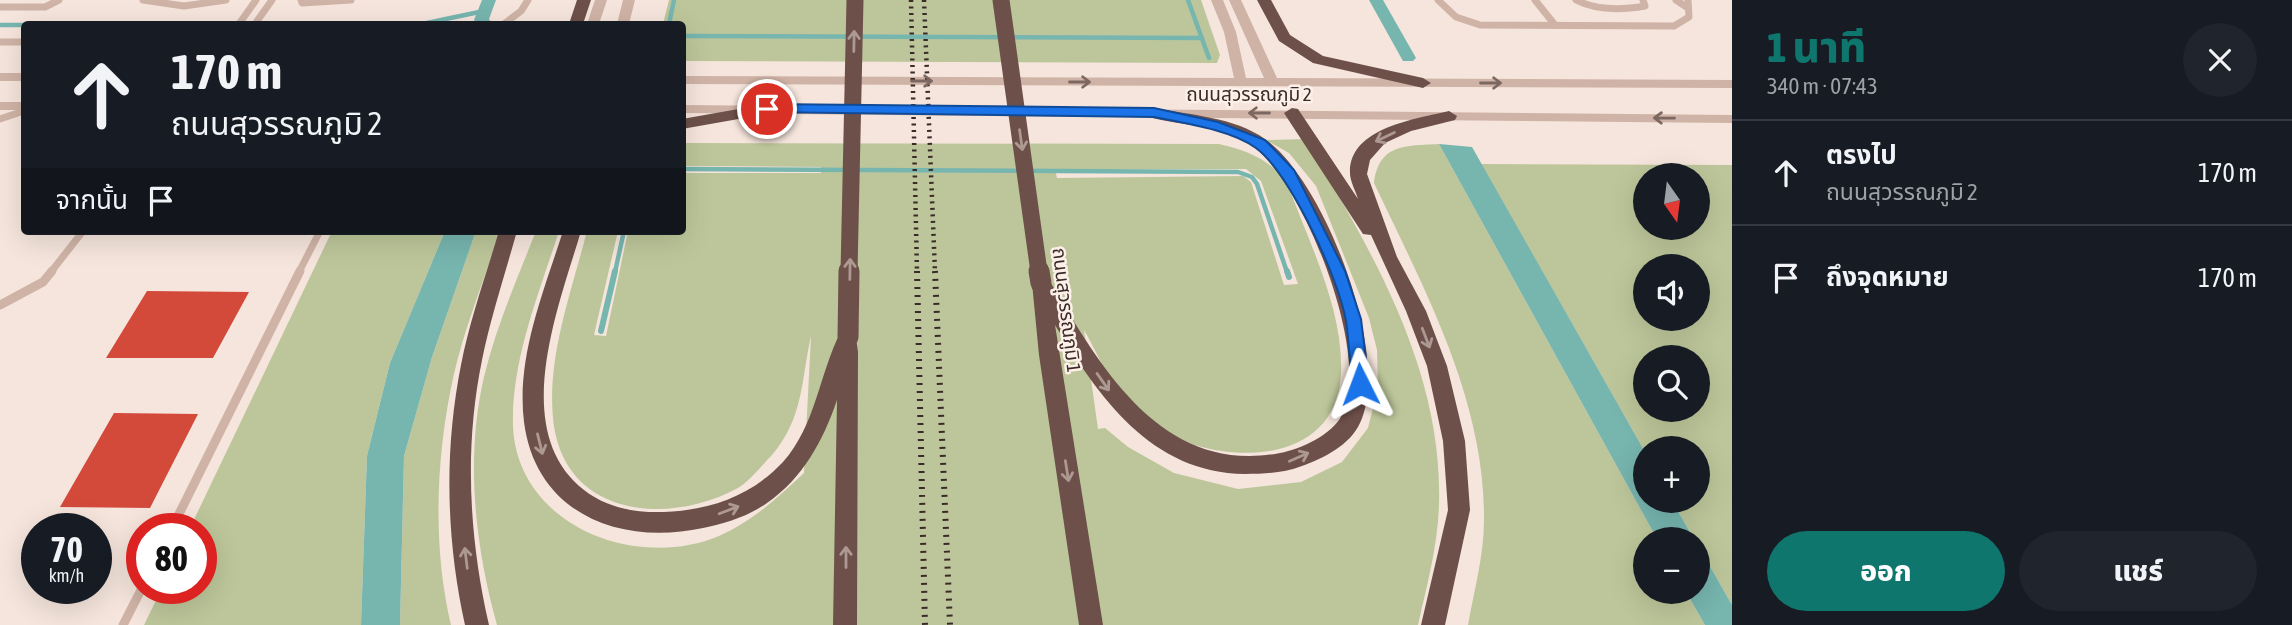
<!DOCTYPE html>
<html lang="th">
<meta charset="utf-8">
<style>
body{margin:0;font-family:"Asap Condensed","Noto Sans Thai",sans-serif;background:#20242c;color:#f1f3f6;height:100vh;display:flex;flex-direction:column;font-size:26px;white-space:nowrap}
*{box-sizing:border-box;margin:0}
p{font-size:23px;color:#9ea1a6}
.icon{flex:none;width:38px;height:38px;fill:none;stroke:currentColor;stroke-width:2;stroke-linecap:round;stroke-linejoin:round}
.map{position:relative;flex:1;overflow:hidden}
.panel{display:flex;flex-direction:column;background:#171b24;width:560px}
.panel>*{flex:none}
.guide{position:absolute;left:21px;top:21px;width:665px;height:214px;border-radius:7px;box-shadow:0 7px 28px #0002;background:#171b24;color:#f1f3f6;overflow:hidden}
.needle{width:46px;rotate:166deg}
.fabs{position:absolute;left:1633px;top:163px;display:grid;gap:14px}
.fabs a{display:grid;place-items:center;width:77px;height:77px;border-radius:50%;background:#171b24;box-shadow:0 7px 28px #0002;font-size:35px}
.speed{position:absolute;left:21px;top:513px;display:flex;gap:14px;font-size:35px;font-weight:700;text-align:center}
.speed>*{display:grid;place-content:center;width:91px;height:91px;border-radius:50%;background:#171b24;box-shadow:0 7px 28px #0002;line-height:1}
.speed small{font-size:18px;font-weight:400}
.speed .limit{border:10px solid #d22;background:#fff;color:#111}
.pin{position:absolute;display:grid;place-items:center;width:60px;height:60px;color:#fff;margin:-30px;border:4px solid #fff;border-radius:50%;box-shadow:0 2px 7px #0007}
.me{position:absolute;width:77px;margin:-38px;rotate:357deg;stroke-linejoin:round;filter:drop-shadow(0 0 5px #0008)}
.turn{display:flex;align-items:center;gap:24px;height:147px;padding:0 35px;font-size:32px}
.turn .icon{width:91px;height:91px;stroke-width:2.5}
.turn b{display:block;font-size:49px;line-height:60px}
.then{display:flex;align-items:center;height:66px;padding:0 35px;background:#0003;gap:14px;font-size:26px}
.round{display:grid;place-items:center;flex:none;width:74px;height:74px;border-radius:37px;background:#20242c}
.headline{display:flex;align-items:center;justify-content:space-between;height:119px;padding:0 35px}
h1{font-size:42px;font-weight:800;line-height:52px;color:#0f766e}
.primary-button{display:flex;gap:14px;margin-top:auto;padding:14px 35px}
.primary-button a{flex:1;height:80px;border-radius:42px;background:#0f766e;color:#fff;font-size:28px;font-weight:800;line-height:80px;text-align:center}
.primary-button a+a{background:#20242c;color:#f1f3f6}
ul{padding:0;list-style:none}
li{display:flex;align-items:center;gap:21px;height:105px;padding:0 35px;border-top:2px solid #363941}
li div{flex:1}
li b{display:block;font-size:26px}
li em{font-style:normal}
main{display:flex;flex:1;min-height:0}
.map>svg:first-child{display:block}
.green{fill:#bdc69a;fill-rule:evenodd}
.water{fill:#77b5af}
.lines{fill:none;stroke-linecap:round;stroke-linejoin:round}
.stream-far1{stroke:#77b5af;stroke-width:4.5}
.stream{stroke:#77b5af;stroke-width:6}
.canal{fill:#77b5af;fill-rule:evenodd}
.building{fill:#d34a3b}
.service-far1{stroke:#cfb3a6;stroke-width:7}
.service{stroke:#cfb3a6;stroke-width:9}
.minor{fill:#cfb3a6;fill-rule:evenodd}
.trunk{fill:#6d504a;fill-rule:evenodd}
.rail-far1{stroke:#3a2b28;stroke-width:4.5;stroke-dasharray:2 4.5;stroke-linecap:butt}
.rail{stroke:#3a2b28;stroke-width:6;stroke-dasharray:2 6;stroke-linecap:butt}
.trunk-bridge-far1{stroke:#6d504a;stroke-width:17}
.trunk-bridge{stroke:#6d504a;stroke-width:21}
.oneway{stroke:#ad9892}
.oneway2{stroke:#7d6861}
.route{fill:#1a73e8;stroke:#114b97;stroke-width:2}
.labels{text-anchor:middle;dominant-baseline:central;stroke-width:5;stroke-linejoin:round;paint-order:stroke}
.street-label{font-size:19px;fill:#3a2b28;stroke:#fcf0e9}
</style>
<main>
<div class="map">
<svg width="1732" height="625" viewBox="0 0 1732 625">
<rect width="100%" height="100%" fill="#f5e5dc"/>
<g class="green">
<path d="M669,0H1201L1220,55L1217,63L683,61L682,24H663Z"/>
<path d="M1305,139C1372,251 1443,370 1439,504C1438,545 1427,585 1418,625H497C475,546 465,458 484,377C496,327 517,279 536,231H559C539,294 511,360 513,427C518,526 636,571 719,536C753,521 777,498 804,473L811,336C801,380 804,417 772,455C762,465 750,481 738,488C666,527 562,516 553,418C547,356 572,290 587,231H618L594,335L606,336L628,231H682L683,173H821V167L683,166V143L1219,144C1248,151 1266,158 1286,180C1308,241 1344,309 1341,374C1336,472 1210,466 1150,424C1112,397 1104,364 1084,330L1098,429L1105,428L1128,447L1174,473L1238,489L1301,482L1342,462L1368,428L1378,388L1377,350L1369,318L1316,186L1289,153L1266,140ZM1055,169H1246L1261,181L1298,284L1284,285L1251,182L1243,176L1057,178Z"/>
<path d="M1439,144L1657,539H1645V592H1686L1705,625H1468C1474,591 1484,555 1484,520C1485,399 1424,289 1374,183C1379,143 1406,146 1439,144Z"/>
<path d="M1481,164L1732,165V605L1698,545V539H1694L1672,501L1698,500V448H1645V452ZM1645,175H1698V228H1645ZM1645,266H1698V318H1645ZM1645,357H1698V410H1645Z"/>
<path d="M332,231H445L390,363L367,456L361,625H144L162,588H201V528H190Z"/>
<path d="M476,231H500C485,278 465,326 454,374C436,453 432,546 451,625H400L404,456L432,357Z"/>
</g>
<g class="water">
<path d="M1439,144L1472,147L1645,452V500L1672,501L1694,539H1657Z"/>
<path d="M445,231H476L432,357L404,456L400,625H361L367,456L390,363Z"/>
<path d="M1698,545L1732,605V625H1705L1686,592H1698Z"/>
</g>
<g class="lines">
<g class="stream-far1">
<path d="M1188,0L1209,58"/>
<path d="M422,24L484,11"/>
<path d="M669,24L674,0"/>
<path d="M0,25H24"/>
<path d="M682,36L1202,38"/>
<path d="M682,169L1238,172L1252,177L1257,184L1287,272"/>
<path d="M615,272L624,231"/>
</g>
<g class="stream">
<path d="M1287,271L1289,277"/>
<path d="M601,331L615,271"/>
</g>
<g class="canal">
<path d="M482,0H496L489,19L492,24H477L474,20Z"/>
<path d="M1369,0H1383L1416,58L1413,61H1403Z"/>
</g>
</g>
<g class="building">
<path d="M147,291L249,292L213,358H106Z"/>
<path d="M114,413L198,414L150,508L60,507Z"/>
</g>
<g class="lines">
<g class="service-far1">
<path d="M143,0L184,6L226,0"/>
<path d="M301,0L302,3L351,0"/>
<path d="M1438,0L1456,17L1480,25L1674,26L1689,17L1688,0"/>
<path d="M1535,0L1555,25"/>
<path d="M1576,0C1597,11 1622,10 1645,6L1643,0"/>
<path d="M1676,0L1688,8"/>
<path d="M0,7H45L59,0"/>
<path d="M239,24L256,0"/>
<path d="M255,24L272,0"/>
<path d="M504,24L521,11L528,0"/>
<path d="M0,42H24"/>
<path d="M0,119L24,111"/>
<path d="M51,272L83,231"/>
<path d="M299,272L320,231"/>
</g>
<g class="service">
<path d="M0,305L43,282L52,271"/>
<path d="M172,528L300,271"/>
<path d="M123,625L142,588"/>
</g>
<g class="minor">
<path d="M595,0H607L599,24H587Z"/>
<path d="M623,0H635L629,24H617Z"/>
<path d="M1211,0H1223L1236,32L1246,78H1264L1229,0H1241L1277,78L1732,80V88L682,84V76L1234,78L1224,32Z"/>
<rect x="0" y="73" width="24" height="8"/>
<rect x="0" y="102" width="24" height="8"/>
<path d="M682,105L1732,115V123L682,113Z"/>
</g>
<g class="trunk">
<path d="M577,0H591L583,24H569Z"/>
<path d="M1257,0H1271L1290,35L1323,56L1423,78L1431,83L1423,88L1313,63L1279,41Z"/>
<path d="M767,104L775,109L773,113L682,129V119Z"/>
<path d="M1154,108C1190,115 1234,117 1265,139C1324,180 1392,356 1360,423C1350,445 1324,458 1302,466C1283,473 1265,474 1245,474C1151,473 1099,397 1055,325L1103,625H1079L1039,355L1032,283L1034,278H1048C1099,364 1160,476 1280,453C1301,449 1332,435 1342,415C1372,356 1305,187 1255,148C1225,125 1183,126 1148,117L1146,113Z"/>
<path d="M1292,108L1298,109L1358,199C1356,192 1350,181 1350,173C1349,127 1417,119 1449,111L1457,116L1455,120L1411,131L1385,143L1370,160L1367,174L1397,257L1426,311L1447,366L1465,441L1470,510L1445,625H1421L1448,510L1443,441L1427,366L1406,311L1371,235L1363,234L1284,113Z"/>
<path d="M499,231H517C505,274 491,316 482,360C464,448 469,538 489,625H465C446,539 444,451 461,365C470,319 486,275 499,231Z"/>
<path d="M563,231H581C559,306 508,431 584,490C607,508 636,513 664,512C710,510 751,496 783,462C816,425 819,374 841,331H855L858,352L857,625H833L837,400C823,441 803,478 767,503C749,516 724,524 703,528C620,546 536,514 524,422C516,357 544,291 563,231Z"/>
</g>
<g class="rail-far1">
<path d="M911,0L917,272"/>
<path d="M924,0L935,272"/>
</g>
<g class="rail">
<path d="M917,271L925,625"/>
<path d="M935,271L950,625"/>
</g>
<g class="trunk-bridge-far1">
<path d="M1001,0L1039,272"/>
<path d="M849,272L855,0"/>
</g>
<g class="trunk-bridge">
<path d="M1039,271L1041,283"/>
<path d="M848,337L849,271"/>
</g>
</g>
<defs><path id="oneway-shaft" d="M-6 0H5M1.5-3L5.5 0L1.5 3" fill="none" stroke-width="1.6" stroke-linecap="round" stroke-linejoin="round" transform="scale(1.75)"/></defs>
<g class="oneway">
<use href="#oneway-shaft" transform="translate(854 41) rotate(-89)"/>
<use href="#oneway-shaft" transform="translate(1385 137) rotate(154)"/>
<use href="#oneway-shaft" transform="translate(1021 140) rotate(82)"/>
<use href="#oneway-shaft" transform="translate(850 269) rotate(-89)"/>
<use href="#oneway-shaft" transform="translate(1426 338) rotate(69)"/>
<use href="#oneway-shaft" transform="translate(1103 382) rotate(55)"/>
<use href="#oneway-shaft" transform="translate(540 444) rotate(76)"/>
<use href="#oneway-shaft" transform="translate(1299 457) rotate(-24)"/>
<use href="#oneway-shaft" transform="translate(1067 471) rotate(81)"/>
<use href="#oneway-shaft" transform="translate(729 510) rotate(-21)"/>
<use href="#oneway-shaft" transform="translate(846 557) rotate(-90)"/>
<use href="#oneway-shaft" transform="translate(466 558) rotate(-97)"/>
</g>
<g class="oneway2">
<use href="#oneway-shaft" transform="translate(922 81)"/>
<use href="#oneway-shaft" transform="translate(1080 82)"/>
<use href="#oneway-shaft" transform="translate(1491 83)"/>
<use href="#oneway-shaft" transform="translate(1259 113) rotate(-180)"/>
<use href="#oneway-shaft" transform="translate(1664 118) rotate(-179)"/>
</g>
<path class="route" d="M767,104L1154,108L1218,122L1265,140L1294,170L1345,271L1361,319L1369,384L1360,391L1352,384C1350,363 1349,342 1346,321C1339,279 1290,173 1256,148C1232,130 1184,123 1154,117L762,112L760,109Z"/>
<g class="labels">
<g class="street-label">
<text x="1249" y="94">ถนนสุวรรณภูมิ 2</text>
<text transform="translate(1067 310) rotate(83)">ถนนสุวรรณภูมิ 1</text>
</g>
</g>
</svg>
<div class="fabs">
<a><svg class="needle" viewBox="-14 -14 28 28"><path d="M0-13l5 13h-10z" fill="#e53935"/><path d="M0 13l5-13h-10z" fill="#9ea1a6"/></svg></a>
<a><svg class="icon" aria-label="sound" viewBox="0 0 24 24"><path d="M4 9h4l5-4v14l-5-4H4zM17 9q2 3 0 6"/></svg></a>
<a><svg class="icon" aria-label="search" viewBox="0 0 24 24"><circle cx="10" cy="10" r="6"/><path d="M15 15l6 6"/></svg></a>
<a>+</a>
<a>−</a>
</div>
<div class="speed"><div>70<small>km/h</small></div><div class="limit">80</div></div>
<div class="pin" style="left:767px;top:109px;background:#d93025"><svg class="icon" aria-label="arrive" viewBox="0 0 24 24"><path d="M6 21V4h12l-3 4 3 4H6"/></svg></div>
<svg class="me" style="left:1360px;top:384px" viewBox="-20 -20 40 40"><path d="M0-17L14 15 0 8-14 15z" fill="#1a73e8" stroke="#fff" stroke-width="4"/></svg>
<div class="guide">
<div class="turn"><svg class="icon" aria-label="ahead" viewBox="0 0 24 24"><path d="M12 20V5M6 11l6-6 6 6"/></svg><div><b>170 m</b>ถนนสุวรรณภูมิ 2</div></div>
<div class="then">จากนั้น<svg class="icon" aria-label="arrive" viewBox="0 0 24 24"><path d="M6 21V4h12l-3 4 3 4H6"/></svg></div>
</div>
</div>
<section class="panel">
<div class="headline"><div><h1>1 นาที</h1><p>340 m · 07:43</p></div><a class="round"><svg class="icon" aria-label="close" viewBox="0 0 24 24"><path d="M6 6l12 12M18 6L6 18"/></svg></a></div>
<ul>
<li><svg class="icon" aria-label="ahead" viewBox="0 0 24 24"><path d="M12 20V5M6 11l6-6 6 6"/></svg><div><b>ตรงไป</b><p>ถนนสุวรรณภูมิ 2</p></div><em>170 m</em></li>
<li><svg class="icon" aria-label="arrive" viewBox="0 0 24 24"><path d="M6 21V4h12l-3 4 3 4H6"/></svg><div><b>ถึงจุดหมาย</b></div><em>170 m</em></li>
</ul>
<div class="primary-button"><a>ออก</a><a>แชร์</a></div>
</section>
</main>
